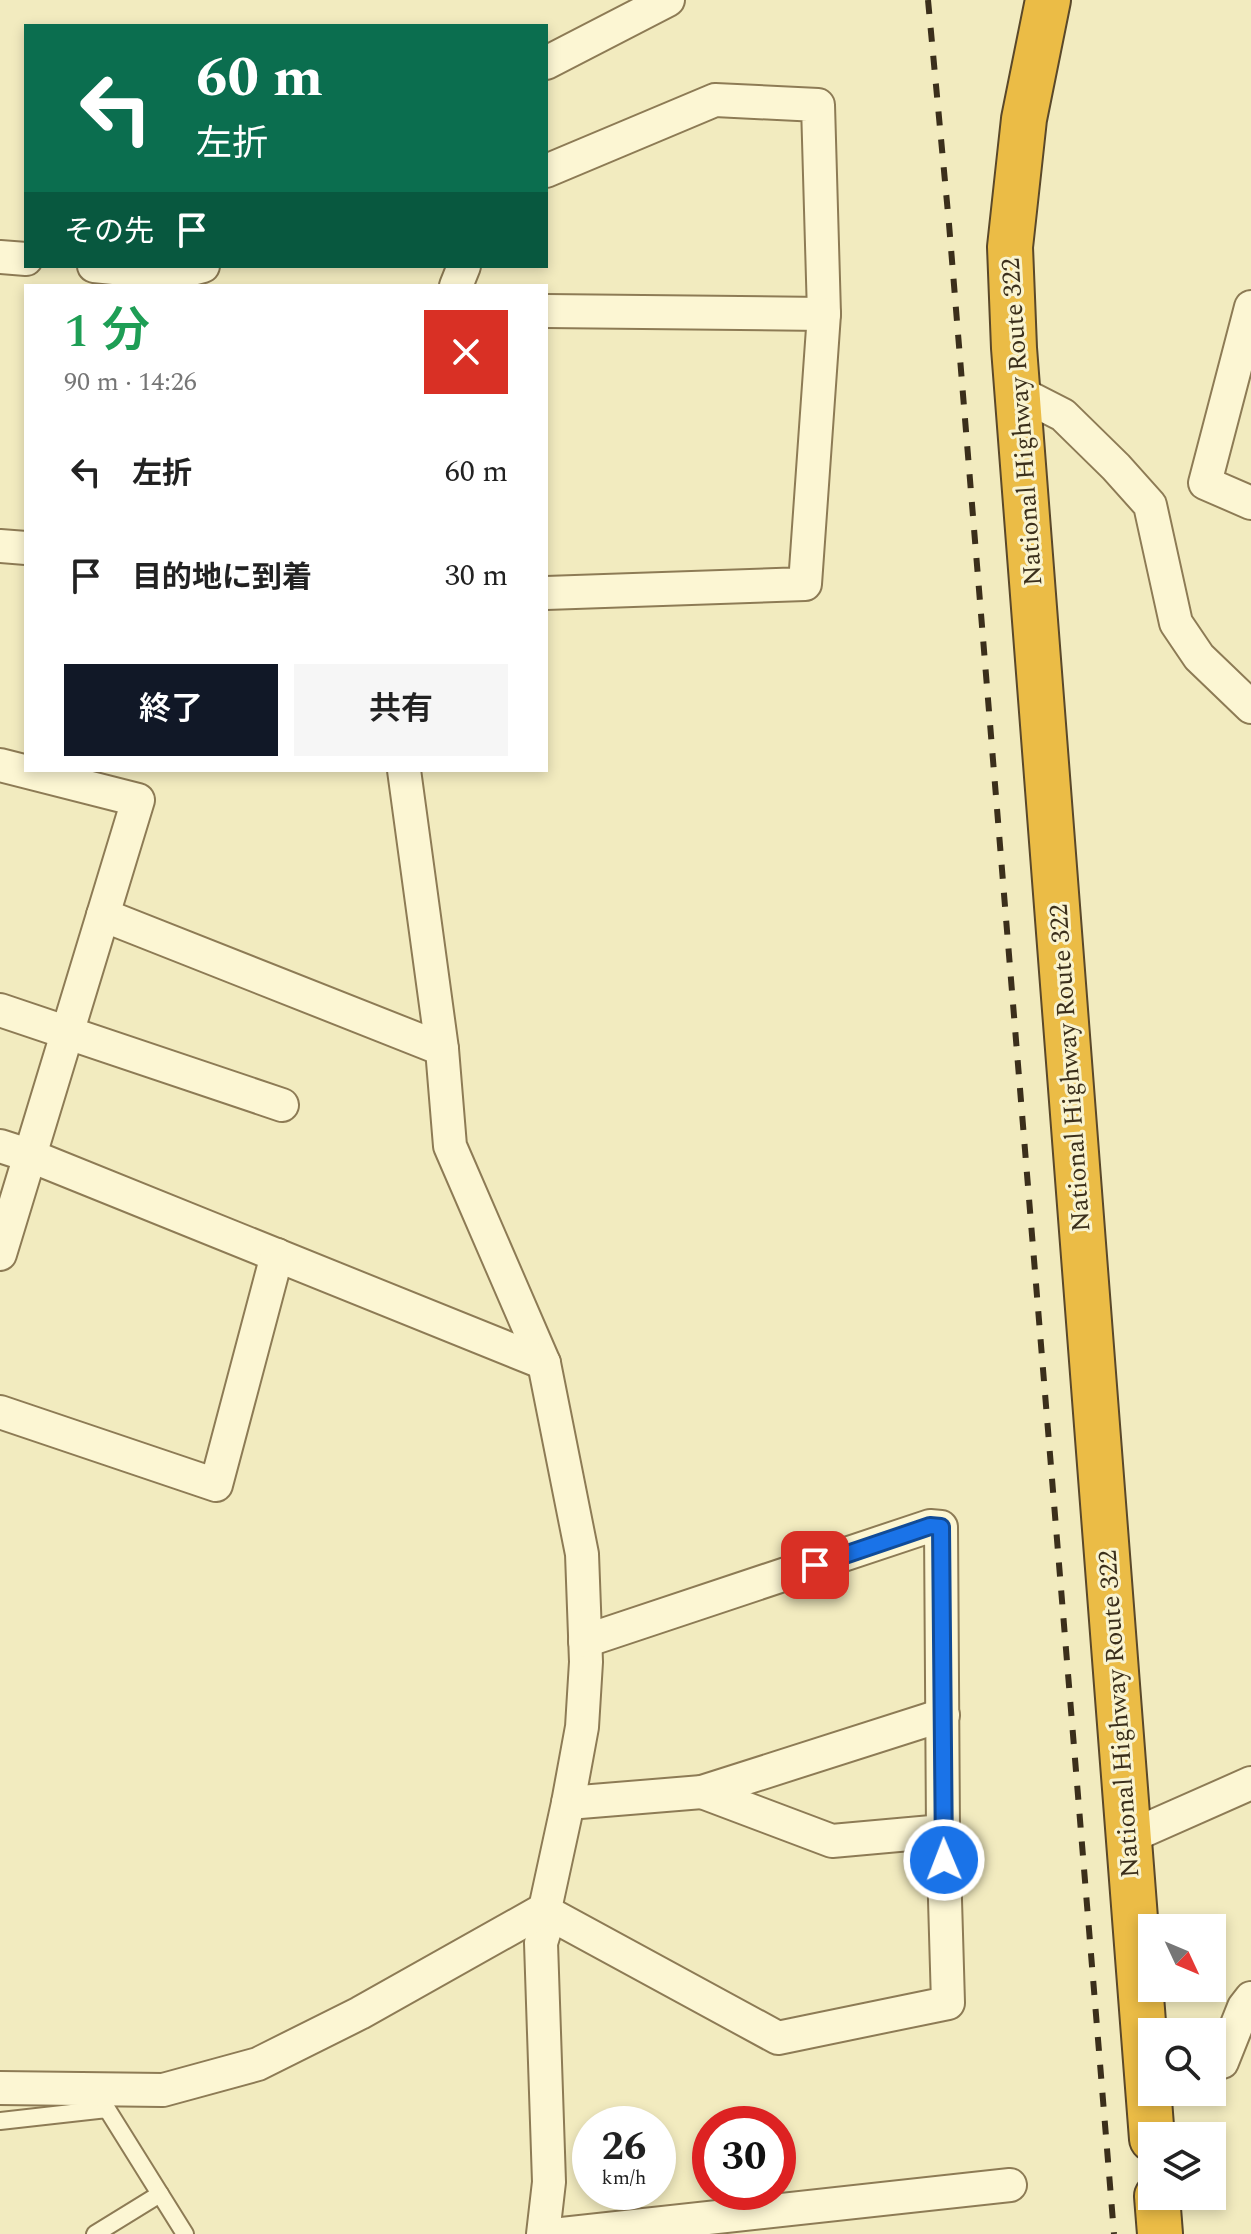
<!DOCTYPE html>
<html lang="ja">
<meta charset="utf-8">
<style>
body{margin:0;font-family:Spectral,"Noto Sans JP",serif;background:#f6f6f6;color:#222;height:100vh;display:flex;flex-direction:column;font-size:30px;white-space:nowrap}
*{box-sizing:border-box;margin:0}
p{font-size:26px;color:#767676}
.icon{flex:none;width:44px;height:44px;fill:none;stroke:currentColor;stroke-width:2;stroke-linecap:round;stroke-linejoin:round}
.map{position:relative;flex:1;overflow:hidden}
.panel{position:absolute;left:24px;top:284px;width:524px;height:488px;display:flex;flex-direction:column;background:#fff;border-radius:0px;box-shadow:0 4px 12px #0003}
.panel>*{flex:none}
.hud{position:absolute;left:24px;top:24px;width:524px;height:244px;border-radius:0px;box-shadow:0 4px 12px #0003;background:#0b6e4f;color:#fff;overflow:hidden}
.needle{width:52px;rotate:134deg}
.tools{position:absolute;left:1138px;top:1914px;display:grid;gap:16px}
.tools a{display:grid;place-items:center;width:88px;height:88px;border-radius:0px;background:#fff;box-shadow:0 4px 12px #0003;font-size:40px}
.speed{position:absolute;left:572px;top:2106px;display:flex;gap:16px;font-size:40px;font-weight:700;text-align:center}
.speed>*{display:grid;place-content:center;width:104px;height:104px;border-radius:50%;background:#fff;box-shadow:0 4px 12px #0003;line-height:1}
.speed small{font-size:20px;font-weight:400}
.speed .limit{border:12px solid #d22;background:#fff;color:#111}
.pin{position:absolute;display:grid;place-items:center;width:68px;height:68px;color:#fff;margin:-34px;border-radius:16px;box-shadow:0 4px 12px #0006}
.me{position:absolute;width:88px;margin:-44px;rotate:359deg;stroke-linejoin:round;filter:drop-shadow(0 0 6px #0008)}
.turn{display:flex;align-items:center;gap:28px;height:168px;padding:0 40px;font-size:36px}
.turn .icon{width:104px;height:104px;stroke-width:2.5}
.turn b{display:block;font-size:56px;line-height:68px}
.then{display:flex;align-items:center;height:76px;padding:0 40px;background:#0003;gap:16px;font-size:30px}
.round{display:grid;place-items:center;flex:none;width:84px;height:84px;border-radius:0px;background:#f6f6f6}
.summary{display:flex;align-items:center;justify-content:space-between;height:136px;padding:0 40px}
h1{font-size:48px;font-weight:600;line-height:60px;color:#1e9e55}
.button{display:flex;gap:16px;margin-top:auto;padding:16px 40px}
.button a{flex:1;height:92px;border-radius:0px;background:#111827;color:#fff;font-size:32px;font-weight:600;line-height:92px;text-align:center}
.button a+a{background:#f6f6f6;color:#222}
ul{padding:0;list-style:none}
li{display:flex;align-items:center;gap:24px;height:104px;padding:0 40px}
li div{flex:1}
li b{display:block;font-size:30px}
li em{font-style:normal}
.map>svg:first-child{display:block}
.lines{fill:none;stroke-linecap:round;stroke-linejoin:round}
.lane-casing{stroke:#8d7b55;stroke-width:20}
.street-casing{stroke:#8d7b55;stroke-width:36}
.highway-casing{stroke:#5a482a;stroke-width:48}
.lane{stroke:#fcf6d3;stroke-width:16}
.street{stroke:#fcf6d3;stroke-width:32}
.highway{stroke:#ebbc46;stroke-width:44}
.rail{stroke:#3b2f1b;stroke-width:6;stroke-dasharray:14 14;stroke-linecap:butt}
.route-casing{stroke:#114b97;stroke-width:20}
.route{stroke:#1a73e8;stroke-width:14}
.labels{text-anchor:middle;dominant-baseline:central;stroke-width:6;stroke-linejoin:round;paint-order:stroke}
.street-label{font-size:26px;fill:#3b2f1b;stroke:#f9f3cf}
</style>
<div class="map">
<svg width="1251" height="2234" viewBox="0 0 1251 2234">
<rect width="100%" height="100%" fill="#f2ebbf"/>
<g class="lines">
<defs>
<g id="lane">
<path d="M0,2121L107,2109L185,2234"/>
<path d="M95,2234L160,2194"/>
</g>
<g id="street">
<path d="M546,63L668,0"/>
<path d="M546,171L715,100L818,105L824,314L805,584L546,593"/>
<path d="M0,257L26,259"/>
<path d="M94,266L173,274L203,266"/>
<path d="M456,286L464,266"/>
<path d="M1251,307L1205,483L1251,503"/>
<path d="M546,311L824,314"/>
<path d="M1018,392L1063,415L1116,467L1150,505L1176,623L1199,657L1251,707"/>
<path d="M0,546L26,548"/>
<path d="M0,765L138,800L0,1254"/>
<path d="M404,770L442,1049L450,1146L544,1363L582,1554L586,1662L582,1727L568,1803L545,1909L550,1914L541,1943L549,2182L543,2234"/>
<path d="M103,915L442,1049"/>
<path d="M0,1010L282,1105"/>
<path d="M0,1146L31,1156L544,1363"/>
<path d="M0,1412L216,1485L277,1255"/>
<path d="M702,1792L832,1841L943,1831"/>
<path d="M568,1803L702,1792L943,1715"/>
<path d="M1129,1837L1251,1783"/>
<path d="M550,1914L778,2038L948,2003L943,1831L941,1527L930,1526L585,1641"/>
<path d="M1212,2064L1222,2062L1244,2007L1251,1998"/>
<path d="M0,2088L163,2090L258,2064L360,2013L545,1909"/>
<path d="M562,2234L1010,2185"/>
</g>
<g id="highway">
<path d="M1048,0L1024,119L1010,247L1014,348L1152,2139"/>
<path d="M1157,2196L1160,2234"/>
</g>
</defs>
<use href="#lane" class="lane-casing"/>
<use href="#street" class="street-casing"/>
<use href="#highway" class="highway-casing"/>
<use href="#lane" class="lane"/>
<use href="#street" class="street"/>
<use href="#highway" class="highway"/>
<path class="rail" d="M928,0L949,224L1114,2234"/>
</g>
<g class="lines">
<defs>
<path id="route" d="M815,1565L930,1526L941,1527L944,1860"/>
</defs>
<use href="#route" class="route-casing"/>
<use href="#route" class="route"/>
</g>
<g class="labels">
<g class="street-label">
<text transform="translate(1022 422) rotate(-94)">National Highway Route 322</text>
<text transform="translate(1070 1068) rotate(-94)">National Highway Route 322</text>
<text transform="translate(1119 1714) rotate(-94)">National Highway Route 322</text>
</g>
</g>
</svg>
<div class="tools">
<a><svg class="needle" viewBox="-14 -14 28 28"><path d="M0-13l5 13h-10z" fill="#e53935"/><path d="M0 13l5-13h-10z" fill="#767676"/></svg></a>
<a><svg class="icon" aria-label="search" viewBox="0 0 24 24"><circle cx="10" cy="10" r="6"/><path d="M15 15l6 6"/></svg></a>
<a><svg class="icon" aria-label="layers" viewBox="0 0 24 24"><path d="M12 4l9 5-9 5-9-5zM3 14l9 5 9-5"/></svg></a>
</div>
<div class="speed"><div>26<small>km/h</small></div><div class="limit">30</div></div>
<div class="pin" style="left:815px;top:1565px;background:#d93025"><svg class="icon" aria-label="arrive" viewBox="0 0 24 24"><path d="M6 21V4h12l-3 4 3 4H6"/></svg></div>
<svg class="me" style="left:944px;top:1860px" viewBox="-20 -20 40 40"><circle r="17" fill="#1a73e8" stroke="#fff" stroke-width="3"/><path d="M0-11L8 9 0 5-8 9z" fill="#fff"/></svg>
<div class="hud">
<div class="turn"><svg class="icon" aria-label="left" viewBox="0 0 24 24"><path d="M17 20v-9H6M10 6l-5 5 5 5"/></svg><div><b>60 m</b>左折</div></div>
<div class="then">その先<svg class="icon" aria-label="arrive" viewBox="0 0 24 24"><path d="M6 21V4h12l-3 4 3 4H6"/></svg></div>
</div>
<section class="panel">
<div class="summary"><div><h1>1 分</h1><p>90 m · 14:26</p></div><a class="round" style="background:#d93025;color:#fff"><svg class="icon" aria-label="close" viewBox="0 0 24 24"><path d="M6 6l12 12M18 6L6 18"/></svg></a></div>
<ul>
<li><svg class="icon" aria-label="left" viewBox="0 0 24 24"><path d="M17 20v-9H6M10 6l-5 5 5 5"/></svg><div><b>左折</b></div><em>60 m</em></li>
<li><svg class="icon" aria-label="arrive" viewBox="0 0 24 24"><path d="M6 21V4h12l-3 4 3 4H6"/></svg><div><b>目的地に到着</b></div><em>30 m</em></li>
</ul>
<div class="button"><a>終了</a><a>共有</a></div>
</section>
</div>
